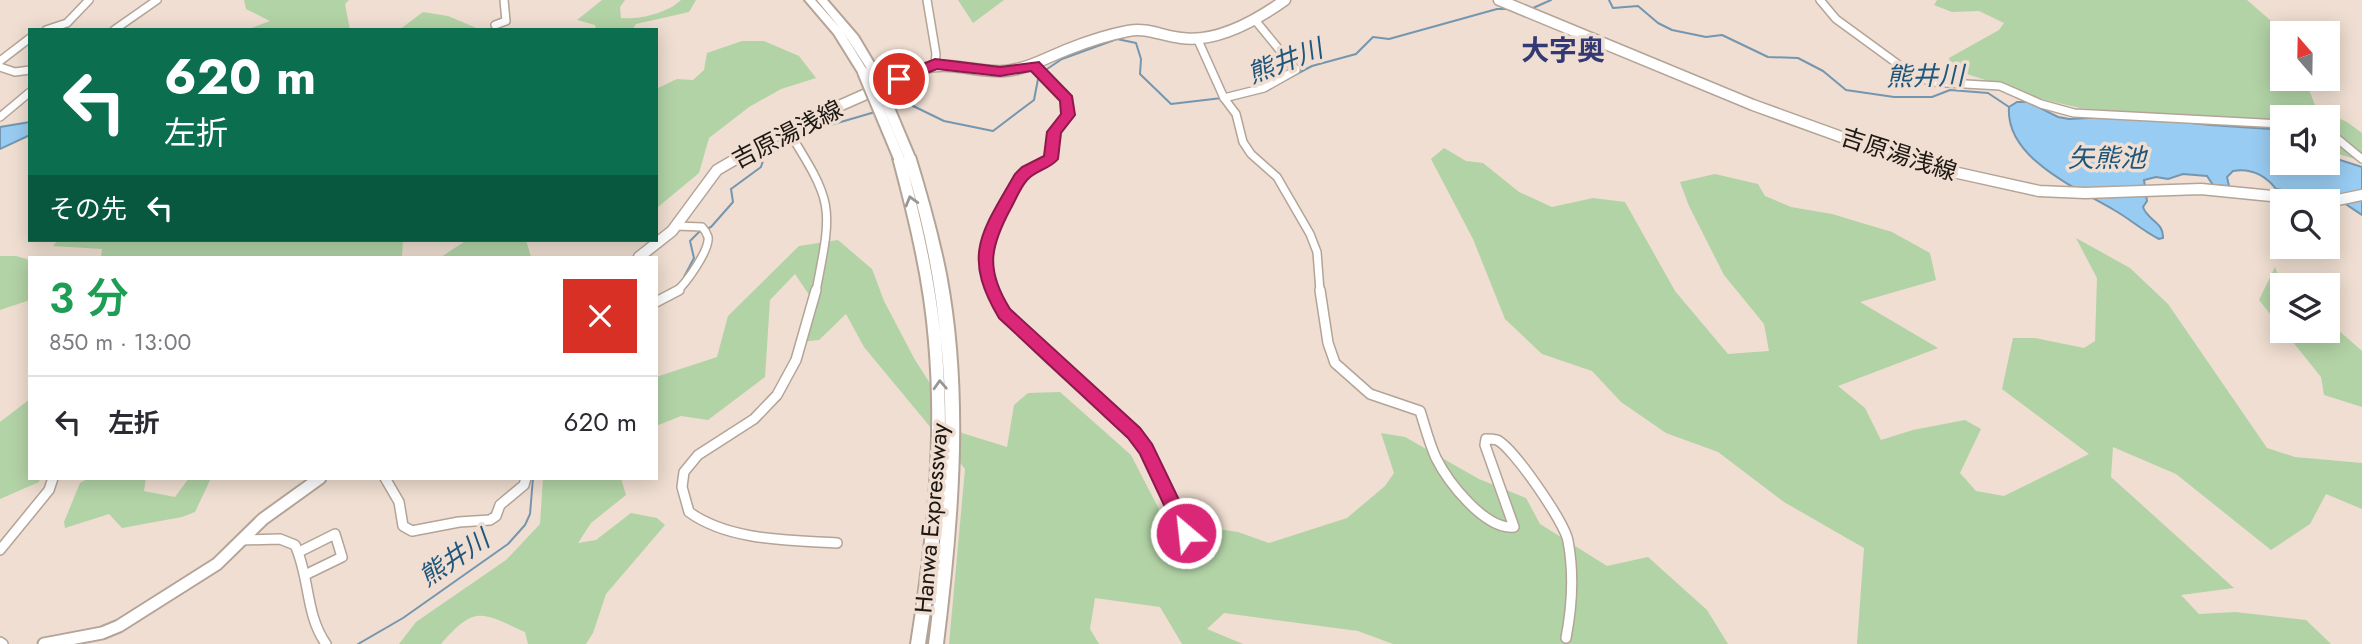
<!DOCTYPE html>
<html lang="ja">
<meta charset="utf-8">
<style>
body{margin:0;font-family:Jost,"Noto Sans JP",sans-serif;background:#f2f2f3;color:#2b2b33;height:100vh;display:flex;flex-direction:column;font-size:26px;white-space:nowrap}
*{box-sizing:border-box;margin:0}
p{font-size:23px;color:#7c7c81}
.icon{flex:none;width:38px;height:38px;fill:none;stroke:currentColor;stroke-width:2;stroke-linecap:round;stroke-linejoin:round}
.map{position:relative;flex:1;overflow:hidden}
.drawer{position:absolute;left:28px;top:256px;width:630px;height:224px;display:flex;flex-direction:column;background:#fff;border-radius:0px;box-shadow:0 4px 18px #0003}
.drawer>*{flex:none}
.banner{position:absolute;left:28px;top:28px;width:630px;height:214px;border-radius:0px;box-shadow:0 4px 18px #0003;background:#0b6e4f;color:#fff;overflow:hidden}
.needle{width:46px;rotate:340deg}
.fabs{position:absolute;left:2270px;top:21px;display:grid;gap:14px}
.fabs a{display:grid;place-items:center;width:70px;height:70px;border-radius:0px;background:#fff;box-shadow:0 4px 18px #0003;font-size:35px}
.pin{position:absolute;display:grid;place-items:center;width:60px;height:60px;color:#fff;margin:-30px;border:4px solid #fff;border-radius:50%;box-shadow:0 2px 7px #0007}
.me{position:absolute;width:77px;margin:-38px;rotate:332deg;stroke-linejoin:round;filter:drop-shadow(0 0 5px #0008)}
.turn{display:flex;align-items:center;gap:24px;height:147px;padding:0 21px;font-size:32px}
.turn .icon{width:91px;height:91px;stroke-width:2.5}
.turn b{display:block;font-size:49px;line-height:60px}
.then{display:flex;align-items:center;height:66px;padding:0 21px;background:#0003;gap:14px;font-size:26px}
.round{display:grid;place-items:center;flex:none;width:74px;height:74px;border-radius:0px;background:#f2f2f3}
.head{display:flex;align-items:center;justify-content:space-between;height:119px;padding:0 21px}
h1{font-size:42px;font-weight:600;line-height:52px;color:#1e9e55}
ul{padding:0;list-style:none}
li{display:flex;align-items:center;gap:21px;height:91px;padding:0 21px;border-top:2px solid #e1e1e2}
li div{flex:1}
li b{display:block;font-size:26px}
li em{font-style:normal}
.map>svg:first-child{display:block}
.green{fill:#b2d3a6}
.water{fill:#99ccf2;stroke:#7496af;stroke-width:2}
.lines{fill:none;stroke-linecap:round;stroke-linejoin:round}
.stream{stroke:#7496af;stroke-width:2}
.minor-far1-casing{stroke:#b3a497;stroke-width:10}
.minor-casing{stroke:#b3a497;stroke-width:12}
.major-far1-casing{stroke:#b3a497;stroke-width:13}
.major-casing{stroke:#b3a497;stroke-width:15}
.highway-casing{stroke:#b3a497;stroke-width:4}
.minor-far1{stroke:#fff;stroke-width:7}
.minor{stroke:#fff;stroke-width:9}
.major-far1{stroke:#fff;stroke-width:10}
.major{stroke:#fff;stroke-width:11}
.highway{fill:#fff;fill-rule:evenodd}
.highway-bridge-casing{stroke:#b3a497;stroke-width:14;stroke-linecap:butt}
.highway-bridge{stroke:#fff;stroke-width:10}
.oneway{stroke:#999795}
.route{fill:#db2777;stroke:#8e194d;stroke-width:2}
.labels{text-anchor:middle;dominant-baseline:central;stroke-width:7;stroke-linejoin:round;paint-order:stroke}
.street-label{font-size:24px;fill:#1d1813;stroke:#efded1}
.water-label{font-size:26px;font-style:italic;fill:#1f577c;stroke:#efded1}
.quarter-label{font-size:28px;font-weight:bold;fill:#323974;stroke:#efded1}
</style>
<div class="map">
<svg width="2362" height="644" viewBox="0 0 2362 644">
<rect width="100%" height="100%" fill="#efded1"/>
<g class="green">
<path d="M244,0H349L345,4L350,30H246L270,21L246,9Z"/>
<path d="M602,0H625L620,7L621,18C639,20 668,13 681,0H696L689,12L636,24L632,30H596L595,25L577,20Z"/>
<path d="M958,0H1004L973,23Z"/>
<path d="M1937,0H2247L2285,33H2282V79H2305L2316,108L2347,122L2362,133V161L2328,151V117H2282V123L2270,124L2080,108L2045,100L1952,69L1949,58L1999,30L2004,23L1979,11L1952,12L1934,5Z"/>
<path d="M423,12L448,16L481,30H399Z"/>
<path d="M742,41H764L799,56L816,78L781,89L749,107L709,138L699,173L658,207L656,225V89L677,79L693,80L704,70L707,53Z"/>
<path d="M1444,148L1466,161L1483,163L1519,192L1552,207L1593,198L1625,202L1675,291L1728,354L1769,351L1764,324L1724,275L1689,206L1680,182L1715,174L1758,184L1765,196L1791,207L1832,214L1892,232L1930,253L1936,280L1860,302L1938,348L1838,386L1865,408L1881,440L1913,430L1965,420L1981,429L1960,473L1976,491L2004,496L2089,454L2002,389L2013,338H2035L2084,348L2095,341L2097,278L2076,238L2130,268L2168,304L2267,448L2295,457L2362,463V509L2326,494L2310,524L2271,550L2176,474L2113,447L2111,477L2234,588L2181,595L2199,614L2235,612L2306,620L2331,644H1857L1864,548L1784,502L1718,452L1666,433L1621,402L1592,371L1542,354L1505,319L1473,239L1431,159Z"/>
<path d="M58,240H403L402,257H101L102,249L53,246Z"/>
<path d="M467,240H526L531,257H441Z"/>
<path d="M838,240L872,269L884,301L915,360L962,433L1007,447L1014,405L1028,393L1060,392L1131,455L1165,521L1238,532L1269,543L1347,518L1385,486L1394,473L1381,433L1405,437L1479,479L1526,498L1540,524L1607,566L1648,557L1707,610L1728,644H1393L1358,631L1224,613L1207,629L1243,644H1182L1160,607L1095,598L1090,629L1099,644H949L965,469L864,347L846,314L819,340L800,342L814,302L795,274L770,300L765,377L708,420L681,416L656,426V377L717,357L728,316L799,246Z"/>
<path d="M0,256H16L30,260V300L0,310Z"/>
<path d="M2275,267L2282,286V329L2259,300Z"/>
<path d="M2328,321L2362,351V407L2324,395L2321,377L2284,331H2328Z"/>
<path d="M30,399V478H40L39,482L0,499V422Z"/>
<path d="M89,478H146L144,491L175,497L189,478H211L195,512L182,517L122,528L109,514L65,528L64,522L80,483Z"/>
<path d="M543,478H621L626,495L591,523L578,543L596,540L631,513L657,518L665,525L606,594L593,633L586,644H528L525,632C481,612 475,605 441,644H399L416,622L506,560L540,524Z"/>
</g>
<g class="water">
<path d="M2017,102H2028L2058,117L2069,119L2129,116L2210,125L2270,129L2282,127V163H2328V156L2362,167V215L2338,199L2276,189C2265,175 2252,168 2233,171L2227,177L2229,186L2213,185L2207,176L2183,174L2168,179L2156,177L2144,180L2147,201L2143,207C2147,220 2164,222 2163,238L2159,239C2143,231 2130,219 2114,210C2079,189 2005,159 2009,107Z"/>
<path d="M30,122V135L0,149V127Z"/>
</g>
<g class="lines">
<g class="stream">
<path d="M1609,0L1613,8L1638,6L1658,23L1672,30L1706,37L1722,35L1768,57L1798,58L1823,71L1846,90L1894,97H1932L1950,90L1988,93L2009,107"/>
<path d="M1533,8L1551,0"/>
<path d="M1044,71L1062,59L1117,39L1136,43L1141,59L1140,74L1171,104L1222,98"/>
<path d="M1287,79L1312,66L1356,54L1373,37L1389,39L1497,9H1510"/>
<path d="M894,107L909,104L944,121L993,131L1034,100L1039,74"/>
<path d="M793,136L875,112"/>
<path d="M773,143L788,138"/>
<path d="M706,229L711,227L733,202L731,189L761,167L768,145"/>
<path d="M684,277L694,258L690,241L700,231"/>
<path d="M358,644L403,618L508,544L525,525L530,514L533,478"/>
</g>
<defs>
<g id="minor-far1">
<path d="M927,0L936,54L935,64"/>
<path d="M1820,0L1836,19L1910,73L1931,82L2000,86L2041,104L2074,113L2282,124"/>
<path d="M495,25L506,21L504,0"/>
<path d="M46,30L67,23L89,0"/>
<path d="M114,30L157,0"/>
<path d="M1197,38L1224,98L1236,114L1243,142L1251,154L1277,177L1310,234L1317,252L1320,291"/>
<path d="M0,61L30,38"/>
<path d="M0,67L15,72L30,70"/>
<path d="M1224,98L1264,88L1296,70L1255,20"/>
<path d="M0,117L30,92"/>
<path d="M787,129C834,204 833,205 816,291"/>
<path d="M2328,131L2362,159"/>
<path d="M676,226L702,227C704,229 707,234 708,237C710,250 686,283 677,291"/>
<path d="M993,291L985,261L987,238L1020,178L1027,171L1051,159L1054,132L1068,115L1067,100L1034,66"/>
</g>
<g id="minor">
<path d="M816,290L796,360L777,395L754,419L698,455L684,472L682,487L689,512C729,541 789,540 837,543"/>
<path d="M993,290C1002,325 1103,405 1134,433L1146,449L1186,533"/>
<path d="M1320,290L1328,343L1335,363L1370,394L1420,411C1425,426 1429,443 1436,458C1448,482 1485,530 1514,527L1485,445L1486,439C1490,439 1493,439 1497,440C1513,447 1565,523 1568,541C1574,573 1572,607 1566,638"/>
<path d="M656,302L679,290"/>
<path d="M385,478L399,502L403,526L412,531L459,522L490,520L496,516L500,505L524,485L526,478"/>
<path d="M241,540L280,539L295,545C310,577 305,614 326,644"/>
<path d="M0,550L49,490L53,478"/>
<path d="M299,552L335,534L342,557L307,574"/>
<path d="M0,642L3,644"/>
</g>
<g id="major-far1">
<path d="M1499,0L1753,105L1883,152L1949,171L2039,191L2085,193L2201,189L2322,201"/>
<path d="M2328,202L2362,195"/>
<path d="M639,257L672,231L717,170L787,129L925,68C952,61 978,73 1005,71C1027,69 1046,58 1066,50C1086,42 1107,35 1128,31C1147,27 1162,36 1181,38C1216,43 1257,20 1285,0"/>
</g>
<path id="major" d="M44,644L102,633L119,626L217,564L263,519L320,478"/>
<g id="highway">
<path d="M805,0H815L840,28L817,0H827L858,36L877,68L876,70H868L842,30L868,72L863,75L859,74L834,34Z"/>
<path d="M909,152L915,156C927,195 938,234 946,274C969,396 958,522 943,644H929C950,479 957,333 908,172C923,227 935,283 941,340C952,442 941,543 925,644H911C927,544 938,443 929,341C924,279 909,218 893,158L899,154L904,156L905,153Z"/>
</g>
</defs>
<use href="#minor-far1" class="minor-far1-casing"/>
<use href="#minor" class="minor-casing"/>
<use href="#major-far1" class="major-far1-casing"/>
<use href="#major" class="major-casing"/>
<use href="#highway" class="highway-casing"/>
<use href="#minor-far1" class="minor-far1"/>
<use href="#minor" class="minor"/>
<use href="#major-far1" class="major-far1"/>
<use href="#major" class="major"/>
<use href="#highway" class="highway"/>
<defs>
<g id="highway-bridge">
<path d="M872,68L909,156"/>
<path d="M863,72L899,158"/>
</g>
</defs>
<use href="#highway-bridge" class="highway-bridge-casing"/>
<use href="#highway-bridge" class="highway-bridge"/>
</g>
<defs><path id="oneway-chevron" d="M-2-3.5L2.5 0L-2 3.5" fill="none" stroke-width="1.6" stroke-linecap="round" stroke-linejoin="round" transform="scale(1.75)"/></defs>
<g class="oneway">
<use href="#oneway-chevron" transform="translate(911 201) rotate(-106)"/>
<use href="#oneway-chevron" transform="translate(940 385) rotate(-93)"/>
</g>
<path class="route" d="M935,59L1000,67L1039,62L1072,96L1075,115L1061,133L1058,159C1050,169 1036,170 1027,180C1020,188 1016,199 1011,208C990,247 985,269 1010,309L1140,428L1152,444L1195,533L1193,539L1186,541L1180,539L1140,454L1128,438L999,318C961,254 982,232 1015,174L1022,167L1044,156L1047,132L1061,114L1060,101L1031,71L1000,76L937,69L899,84L892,79L894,76Z"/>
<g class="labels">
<g class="street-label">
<text transform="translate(787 134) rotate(-27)">吉原湯浅線</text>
<text transform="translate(1899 154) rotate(18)">吉原湯浅線</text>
<text transform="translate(931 518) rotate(-85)">Hanwa Expressway</text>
</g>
<g class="water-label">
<text transform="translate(1285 61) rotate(-21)">熊井川</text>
<text transform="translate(1925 76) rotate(-1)">熊井川</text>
<text x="2107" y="158">矢熊池</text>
<text transform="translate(454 558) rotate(-34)">熊井川</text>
</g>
<g class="quarter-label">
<text x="1563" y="50">大字奥</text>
</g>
</g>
</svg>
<div class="fabs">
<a><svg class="needle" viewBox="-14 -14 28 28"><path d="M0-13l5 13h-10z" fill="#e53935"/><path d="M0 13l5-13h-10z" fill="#7c7c81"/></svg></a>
<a><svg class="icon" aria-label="sound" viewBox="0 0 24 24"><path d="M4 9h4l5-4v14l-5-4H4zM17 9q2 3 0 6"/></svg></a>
<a><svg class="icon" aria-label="search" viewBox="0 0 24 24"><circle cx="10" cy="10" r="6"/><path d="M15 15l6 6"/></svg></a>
<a><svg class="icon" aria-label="layers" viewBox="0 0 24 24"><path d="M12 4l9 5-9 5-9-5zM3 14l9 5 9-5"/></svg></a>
</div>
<div class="pin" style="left:899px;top:79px;background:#d93025"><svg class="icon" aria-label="arrive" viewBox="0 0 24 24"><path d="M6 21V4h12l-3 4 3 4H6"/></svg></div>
<svg class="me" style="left:1186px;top:533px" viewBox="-20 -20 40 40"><circle r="17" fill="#db2777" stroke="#fff" stroke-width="3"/><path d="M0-11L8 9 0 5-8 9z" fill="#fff"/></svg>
<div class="banner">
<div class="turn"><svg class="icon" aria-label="left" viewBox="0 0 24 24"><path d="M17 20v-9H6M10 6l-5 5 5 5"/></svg><div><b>620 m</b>左折</div></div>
<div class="then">その先<svg class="icon" aria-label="left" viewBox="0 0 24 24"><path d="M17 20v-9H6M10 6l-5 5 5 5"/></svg></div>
</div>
<section class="drawer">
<div class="head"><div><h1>3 分</h1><p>850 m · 13:00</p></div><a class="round" style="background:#d93025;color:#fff"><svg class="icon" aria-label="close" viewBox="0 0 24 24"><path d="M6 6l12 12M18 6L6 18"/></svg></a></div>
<ul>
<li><svg class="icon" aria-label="left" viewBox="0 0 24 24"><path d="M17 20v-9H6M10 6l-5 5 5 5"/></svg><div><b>左折</b></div><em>620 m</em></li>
</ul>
</section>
</div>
